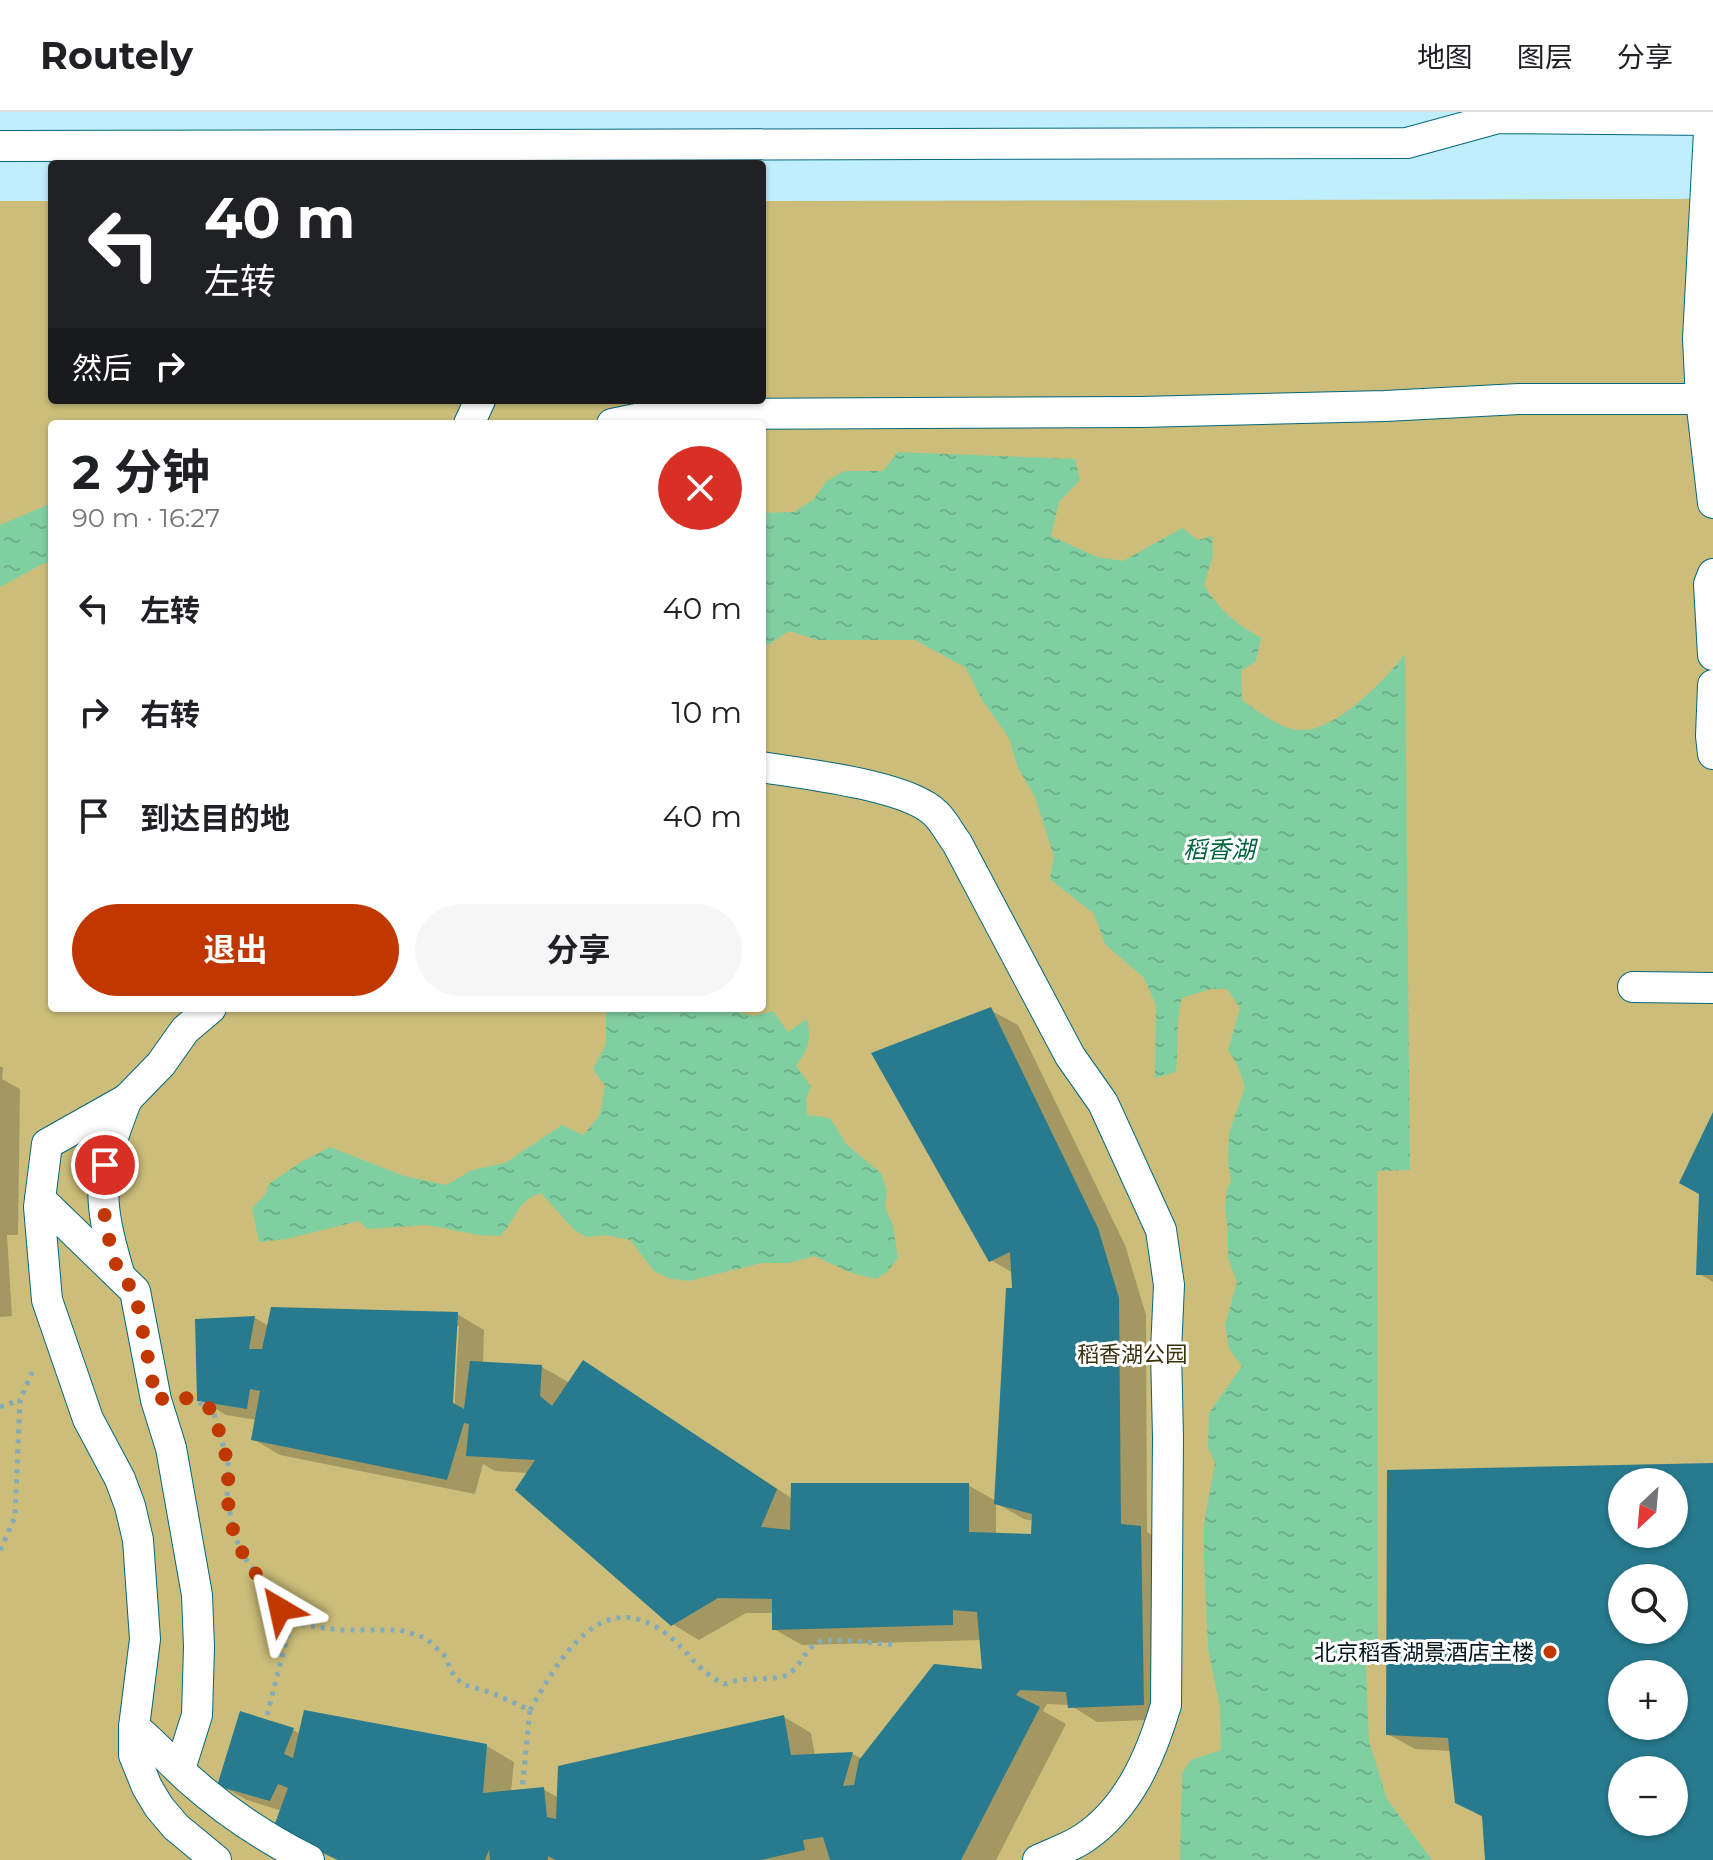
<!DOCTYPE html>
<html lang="zh">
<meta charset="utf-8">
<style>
body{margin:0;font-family:Montserrat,"Noto Sans SC",sans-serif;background:#f6f6f6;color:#202124;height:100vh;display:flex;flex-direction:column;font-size:30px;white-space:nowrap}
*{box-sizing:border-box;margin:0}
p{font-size:26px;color:#757577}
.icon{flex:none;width:44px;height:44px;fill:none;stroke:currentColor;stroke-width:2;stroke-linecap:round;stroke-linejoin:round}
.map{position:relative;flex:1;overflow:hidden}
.panel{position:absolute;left:48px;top:308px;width:718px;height:592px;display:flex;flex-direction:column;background:#fff;border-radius:8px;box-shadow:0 2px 6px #0004}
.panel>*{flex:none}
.top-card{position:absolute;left:48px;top:48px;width:718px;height:244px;border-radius:8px;box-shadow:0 2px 6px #0004;background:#202124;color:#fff;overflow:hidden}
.needle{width:52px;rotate:206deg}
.fabs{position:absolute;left:1608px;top:1356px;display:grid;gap:16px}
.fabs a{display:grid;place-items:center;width:80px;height:80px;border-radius:50%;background:#fff;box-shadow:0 2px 6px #0004;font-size:40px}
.pin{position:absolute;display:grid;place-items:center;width:68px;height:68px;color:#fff;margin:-34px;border:4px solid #fff;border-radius:50%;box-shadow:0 2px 8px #0007}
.me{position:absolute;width:88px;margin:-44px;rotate:324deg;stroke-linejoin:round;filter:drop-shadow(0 0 6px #0008)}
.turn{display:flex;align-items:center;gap:28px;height:168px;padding:0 24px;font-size:36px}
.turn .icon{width:104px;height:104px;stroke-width:2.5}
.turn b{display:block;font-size:56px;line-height:68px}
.then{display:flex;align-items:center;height:76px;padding:0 24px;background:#0003;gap:16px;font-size:30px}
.round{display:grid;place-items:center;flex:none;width:84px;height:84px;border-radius:42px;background:#f6f6f6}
.head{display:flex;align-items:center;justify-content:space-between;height:136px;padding:0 24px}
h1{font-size:48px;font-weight:700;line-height:60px}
.cta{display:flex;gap:16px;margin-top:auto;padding:16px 24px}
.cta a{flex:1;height:92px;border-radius:48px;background:#c03800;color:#fff;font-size:32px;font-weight:700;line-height:92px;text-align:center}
.cta a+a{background:#f6f6f6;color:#202124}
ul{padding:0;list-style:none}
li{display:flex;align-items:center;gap:24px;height:104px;padding:0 24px}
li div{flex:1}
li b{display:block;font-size:30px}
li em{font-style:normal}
header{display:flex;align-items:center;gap:48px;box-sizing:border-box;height:112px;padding:0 40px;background:#fff;border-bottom:2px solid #e0e0e0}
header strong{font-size:38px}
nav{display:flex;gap:44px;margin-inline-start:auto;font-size:28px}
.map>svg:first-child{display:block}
.garden{fill:#ccbe7a;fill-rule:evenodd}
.water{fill:url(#water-ripples)}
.shadow{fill:#0003;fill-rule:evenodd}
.building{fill:#287a8e;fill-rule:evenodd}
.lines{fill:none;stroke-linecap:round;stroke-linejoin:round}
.minor-casing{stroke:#04677b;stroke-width:32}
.path{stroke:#85abb7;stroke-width:5;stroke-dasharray:4 6;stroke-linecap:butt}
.minor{stroke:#fff;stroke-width:30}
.route{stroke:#c03800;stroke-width:14;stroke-dasharray:0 25.2}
.poi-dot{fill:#c03800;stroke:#fff;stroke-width:3}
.labels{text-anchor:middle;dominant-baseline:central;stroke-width:6;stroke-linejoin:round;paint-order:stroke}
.park-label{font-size:22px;fill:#39320e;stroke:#fff}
.poi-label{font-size:22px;fill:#00161c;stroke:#fff;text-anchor:end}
.water-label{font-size:24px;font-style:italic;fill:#03673e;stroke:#fff}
</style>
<header>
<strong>Routely</strong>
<nav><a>地图</a><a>图层</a><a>分享</a></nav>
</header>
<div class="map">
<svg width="1713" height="1748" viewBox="0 0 1713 1748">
<defs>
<pattern id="water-ripples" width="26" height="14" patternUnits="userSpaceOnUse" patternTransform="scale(2)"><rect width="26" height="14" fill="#80cfa1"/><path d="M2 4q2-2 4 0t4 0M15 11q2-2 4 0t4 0" fill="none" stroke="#6db18a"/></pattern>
</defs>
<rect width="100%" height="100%" fill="#c0eefc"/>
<path class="garden" d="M1713,84V1748H0V89H52V288H762V89L1684,87ZM52,312H762V896H52ZM1622,1370H1674V1422H1622ZM1622,1466H1674V1518H1622ZM1622,1562H1674V1614H1622ZM1622,1658H1674V1710H1622Z"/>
<g class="water">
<path d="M898,340L1075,347L1080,368L1059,390L1051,424L1097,445L1123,449L1182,416L1198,428L1212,424L1213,443L1204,473C1220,499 1235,511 1261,526L1256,549L1241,559L1242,588C1258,599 1282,619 1303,618C1337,618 1386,567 1405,542L1410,1058L1377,1059L1378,1530L1365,1531L1369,1629L1387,1687L1432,1748H1180L1182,1661L1191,1648L1221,1638L1220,1595L1208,1537L1204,1448V1411L1215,1351L1208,1336L1209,1301L1242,1254L1229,1237L1225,1213L1237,1170L1228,1146V1120L1225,1095L1227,1078L1231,1068L1228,1051L1229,1021L1245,975L1237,952L1228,938L1240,896L1227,877H1211L1182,886C1175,911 1179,935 1176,960L1155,966L1156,893L1144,866L1105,832L1094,802L1050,767L1054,745L1035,685L1018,656L1009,626L982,588L966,556L915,528H818L789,519L762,537V401L794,400L813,388L827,369L844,359H883Z"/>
<path d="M52,391V451H44L0,475V413Z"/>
<path d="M606,896H690L708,900L727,897L753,904L773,899L788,920L807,907C812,929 808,937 796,954L811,974L806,988L807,1003L830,1006L846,1032L881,1061L887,1079L885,1095L893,1114L898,1146L887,1160L876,1167L852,1161L814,1144L789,1151H762L688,1169L668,1166L654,1159L630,1128L605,1123L587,1125L574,1118L541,1081C515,1090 518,1106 500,1124L479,1123L427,1113L367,1117L359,1109L286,1127L259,1130L252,1096L265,1083L269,1072L301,1050L330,1035L404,1064L446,1073L472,1058L505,1051L562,1013L583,1023L600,1003L605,974L593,957L606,932Z"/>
</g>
<g class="shadow">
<path d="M990,898L1018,913L1125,1133L1146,1203L1147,1420L1168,1432L1170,1607L1097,1610L1070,1593L1047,1592L1043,1599L1066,1612L996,1748H337L303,1732L282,1699L247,1688L220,1673L293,1618L301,1622L487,1634L514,1650L511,1680L543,1677L559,1686L784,1605L811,1621L815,1644L853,1642L862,1647L984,1559L982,1528L802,1533L774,1517V1501H746L699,1528L672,1512L529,1361L495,1359L483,1352L475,1382L280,1343L253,1327L257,1308L226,1303L199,1287L197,1208L255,1206L269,1214L457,1202L484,1218L483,1252L542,1255L570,1271L584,1250L793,1387L968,1373L996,1389L1014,1178L1013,1161L991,1148ZM455,1214H459L454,1301H450ZM996,1391L1024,1407L1034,1409L1033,1424L996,1423Z"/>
<path d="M0,954L3,956L2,967L20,977L18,1123H7L12,1204L0,1205Z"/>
<path d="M1713,1004V1170L1698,1161Z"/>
<path d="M1713,1353V1748H1487L1484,1706L1457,1690L1451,1639L1415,1637L1388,1622L1389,1360ZM1622,1370H1674V1422H1622ZM1622,1466H1674V1518H1622ZM1622,1562H1674V1614H1622ZM1622,1658H1674V1710H1622Z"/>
</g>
<g class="building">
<path d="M991,895L1098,1116L1119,1186L1121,1412L1141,1414L1144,1593L1068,1596L1066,1580L1020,1578L1016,1583L1040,1595L961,1748H830L823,1725L803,1728L805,1738L761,1748H556L548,1744V1748H490L489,1738L485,1748H338L273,1717L288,1676L278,1672L270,1689L217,1674L240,1599L294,1616L284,1642L293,1646L304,1598L487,1632L483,1681L544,1675L547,1705L556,1707L558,1654L784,1603L791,1643L853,1640L843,1674L854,1673L859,1648L934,1552L982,1557L977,1500L953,1498V1513L772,1518V1487L718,1486L671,1514L515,1378L535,1348L466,1344L469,1312L464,1311L447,1368L251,1328L260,1279L250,1277L247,1297L197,1289L195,1207L255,1204L249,1237H262L271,1195L458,1200L453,1291L464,1297L470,1249L542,1253L540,1284L552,1294L583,1248L777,1377L761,1415L790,1418L791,1371H969V1420L1031,1422L1032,1402L994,1392L1006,1176H1012L1010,1140L989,1150L871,941Z"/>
<path d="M1713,1000V1163H1696L1699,1082L1679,1071Z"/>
<path d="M1713,1351V1748H1485L1482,1704L1455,1691L1448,1626L1386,1623L1387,1358ZM1622,1370H1674V1422H1622ZM1622,1466H1674V1518H1622ZM1622,1562H1674V1614H1622ZM1622,1658H1674V1710H1622Z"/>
</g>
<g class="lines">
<defs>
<g id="minor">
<path d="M1710,0L1698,227L1701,287L1713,391"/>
<path d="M0,34L1407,31L1498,6L1713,8"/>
<path d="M469,312L480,288"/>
<path d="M612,312L641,306L716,302L1141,300L1385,294L1519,287H1701"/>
<path d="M1713,462L1709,472L1713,543"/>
<path d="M1713,573L1711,624L1713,642"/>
<path d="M762,655C803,662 907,673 935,701C944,709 950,722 957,731L1070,944L1103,991L1161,1118L1169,1173L1166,1239L1168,1325L1166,1593C1151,1643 1129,1696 1084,1726C1071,1735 1053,1741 1038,1748"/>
<path d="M1633,875L1713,876"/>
<path d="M211,896L185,918L161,952L127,987L47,1032L39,1095L47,1188L88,1307L120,1367L130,1394L138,1428L145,1527L134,1615V1643L147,1675L159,1695L176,1715L216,1748"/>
<path d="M40,1087L135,1179L156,1288L171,1336L197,1483L199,1535L197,1603L180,1657"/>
<path d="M119,1161C96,1084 98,1061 127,987"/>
<path d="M134,1615C154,1631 170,1650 189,1667C225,1699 265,1726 309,1748"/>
</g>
</defs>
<use href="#minor" class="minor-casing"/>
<g class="path">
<path d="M190,1286L213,1298L229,1355L227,1385L234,1423L245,1446L291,1511L266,1607"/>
<path d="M0,1295L20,1288"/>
<path d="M0,1438L15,1405L20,1288L33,1258"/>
<path d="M291,1511L339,1518H400L426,1526L446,1545L450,1558L462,1572L492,1581L530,1598L522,1677"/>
<path d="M530,1598C560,1546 602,1470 669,1524C689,1540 700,1562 725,1572C744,1564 762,1569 781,1565C801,1561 803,1534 822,1529C833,1526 882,1532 897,1533"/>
</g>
<use href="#minor" class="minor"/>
</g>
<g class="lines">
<path class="route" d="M105,1053L102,1084L107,1120L119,1163L135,1179L156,1288L179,1283L213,1298L229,1355L227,1385L234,1423L245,1446L280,1497"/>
</g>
<circle class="poi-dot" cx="1550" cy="1540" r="8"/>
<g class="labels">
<g class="park-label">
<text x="1132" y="1242">稻香湖公园</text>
</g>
<g class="poi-label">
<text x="1534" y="1540">北京稻香湖景酒店主楼</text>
</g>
<g class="water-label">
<text x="1219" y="737">稻香湖</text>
</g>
</g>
</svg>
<div class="fabs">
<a><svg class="needle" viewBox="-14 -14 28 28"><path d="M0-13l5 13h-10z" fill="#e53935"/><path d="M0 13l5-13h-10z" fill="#757577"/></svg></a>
<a><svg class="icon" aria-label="search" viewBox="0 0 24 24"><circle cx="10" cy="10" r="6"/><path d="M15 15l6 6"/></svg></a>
<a>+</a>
<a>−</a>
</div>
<div class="pin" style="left:105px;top:1053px;background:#d93025"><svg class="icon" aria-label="arrive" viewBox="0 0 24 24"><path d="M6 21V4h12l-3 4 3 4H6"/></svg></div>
<svg class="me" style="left:280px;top:1497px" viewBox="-20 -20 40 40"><path d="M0-17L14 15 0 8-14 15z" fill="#c03800" stroke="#fff" stroke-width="4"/></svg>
<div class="top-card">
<div class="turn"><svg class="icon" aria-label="left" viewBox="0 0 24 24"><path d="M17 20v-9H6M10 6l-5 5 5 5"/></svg><div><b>40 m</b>左转</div></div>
<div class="then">然后<svg class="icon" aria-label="right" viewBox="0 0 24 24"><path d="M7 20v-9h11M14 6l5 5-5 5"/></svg></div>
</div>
<section class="panel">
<div class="head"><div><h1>2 分钟</h1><p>90 m · 16:27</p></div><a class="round" style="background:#d93025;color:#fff"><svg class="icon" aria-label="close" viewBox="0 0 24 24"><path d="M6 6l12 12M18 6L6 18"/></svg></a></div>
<ul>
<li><svg class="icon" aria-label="left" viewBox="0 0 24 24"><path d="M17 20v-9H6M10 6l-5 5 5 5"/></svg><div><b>左转</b></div><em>40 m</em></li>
<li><svg class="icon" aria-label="right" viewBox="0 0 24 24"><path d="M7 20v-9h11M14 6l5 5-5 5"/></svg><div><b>右转</b></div><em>10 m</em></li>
<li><svg class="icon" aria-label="arrive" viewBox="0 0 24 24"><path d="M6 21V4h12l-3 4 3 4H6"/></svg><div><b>到达目的地</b></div><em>40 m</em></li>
</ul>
<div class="cta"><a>退出</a><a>分享</a></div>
</section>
</div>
